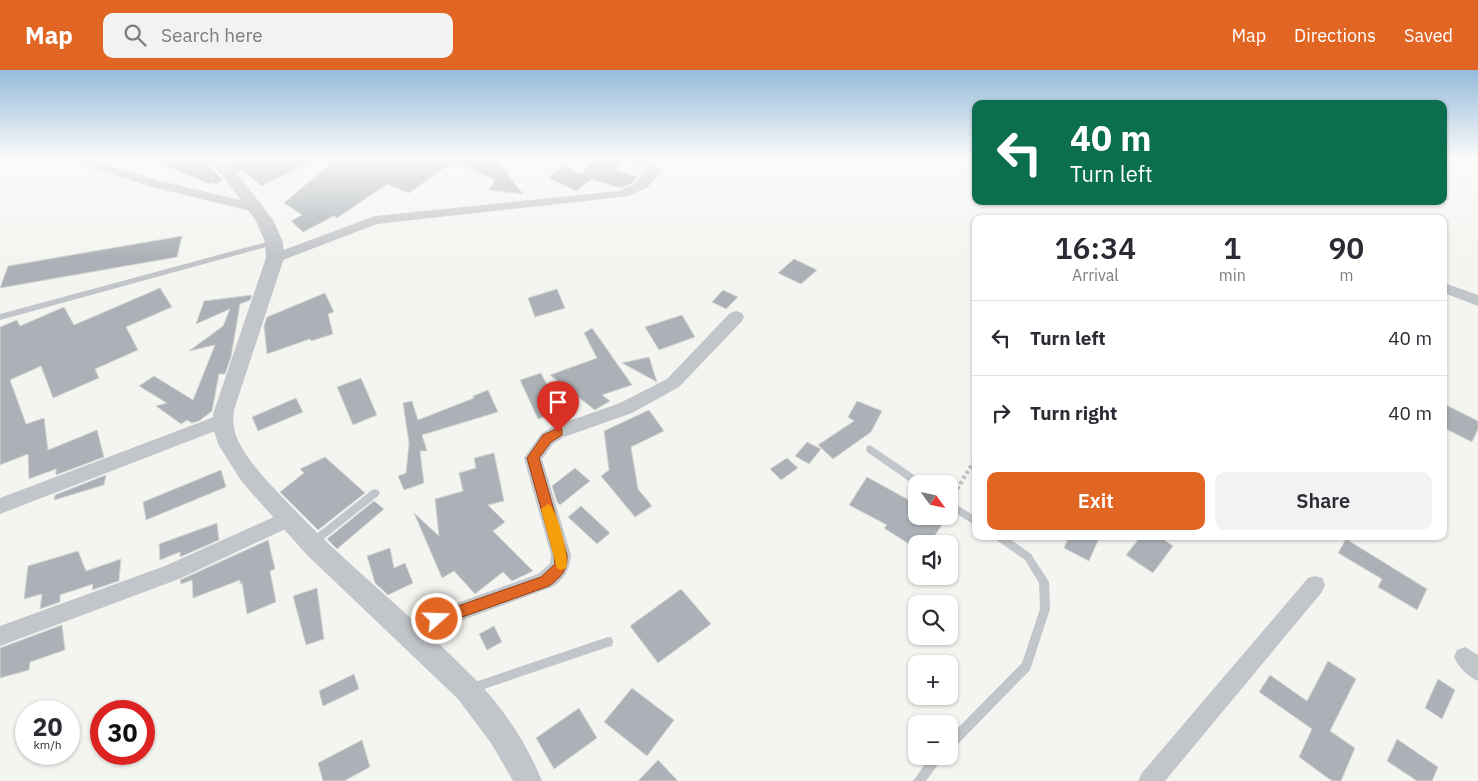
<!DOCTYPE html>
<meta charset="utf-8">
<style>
body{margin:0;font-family:"IBM Plex Sans",sans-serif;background:#f2f2f3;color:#2b2b33;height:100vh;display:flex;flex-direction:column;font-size:19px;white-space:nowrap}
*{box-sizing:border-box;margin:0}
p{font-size:16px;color:#7c7c81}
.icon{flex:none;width:28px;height:28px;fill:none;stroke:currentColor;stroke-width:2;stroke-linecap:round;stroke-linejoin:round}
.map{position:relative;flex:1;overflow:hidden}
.side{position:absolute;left:972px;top:145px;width:475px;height:325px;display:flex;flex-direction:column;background:#fff;border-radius:10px;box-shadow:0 1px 4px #0004}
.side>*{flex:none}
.guide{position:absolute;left:972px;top:30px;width:475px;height:105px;border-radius:10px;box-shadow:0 1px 4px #0004;background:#0b6e4f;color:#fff;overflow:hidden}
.needle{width:32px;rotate:123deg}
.tools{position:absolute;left:908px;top:405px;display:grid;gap:10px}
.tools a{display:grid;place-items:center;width:50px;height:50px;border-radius:10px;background:#fff;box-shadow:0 1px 4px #0004;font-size:25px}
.speed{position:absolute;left:15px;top:630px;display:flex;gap:10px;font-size:25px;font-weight:700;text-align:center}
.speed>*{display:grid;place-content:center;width:65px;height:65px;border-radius:50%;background:#fff;box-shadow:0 1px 4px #0004;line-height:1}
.speed small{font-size:12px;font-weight:400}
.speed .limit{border:8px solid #d22;background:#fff;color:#111}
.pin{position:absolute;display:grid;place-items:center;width:42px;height:42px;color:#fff;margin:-51px -21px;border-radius:50% 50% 50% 0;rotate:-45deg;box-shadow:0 0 5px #0007}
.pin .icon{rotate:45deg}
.me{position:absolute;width:55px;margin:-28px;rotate:70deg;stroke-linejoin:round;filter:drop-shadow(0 0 4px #0008)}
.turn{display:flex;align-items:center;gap:18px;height:105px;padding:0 15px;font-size:22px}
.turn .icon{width:65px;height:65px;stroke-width:2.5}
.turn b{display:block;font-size:35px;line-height:42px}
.eta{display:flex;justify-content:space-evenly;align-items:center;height:85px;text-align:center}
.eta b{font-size:30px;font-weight:600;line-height:35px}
.primary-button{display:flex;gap:10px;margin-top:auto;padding:10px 15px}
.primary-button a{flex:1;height:58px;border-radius:10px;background:#e16624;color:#fff;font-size:20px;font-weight:600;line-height:58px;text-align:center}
.primary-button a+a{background:#f2f2f3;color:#2b2b33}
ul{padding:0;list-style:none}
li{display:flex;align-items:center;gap:15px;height:75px;padding:0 15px;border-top:1px solid #e1e1e2}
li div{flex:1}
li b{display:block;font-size:19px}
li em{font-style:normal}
header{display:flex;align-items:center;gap:30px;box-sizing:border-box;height:70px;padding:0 25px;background:#e16624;color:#fff}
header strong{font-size:24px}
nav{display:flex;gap:28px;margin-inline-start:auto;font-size:18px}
.search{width:350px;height:45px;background:#f2f2f3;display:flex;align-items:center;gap:12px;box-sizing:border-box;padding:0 18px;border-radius:10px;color:#7c7c81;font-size:19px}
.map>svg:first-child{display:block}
.building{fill:#abb1b6;stroke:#d5d6d3}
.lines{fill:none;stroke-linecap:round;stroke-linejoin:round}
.path{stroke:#babcbe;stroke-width:4;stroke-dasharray:3 3;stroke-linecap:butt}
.service{fill:#c2c5c9;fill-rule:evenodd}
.minor{fill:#c2c5c9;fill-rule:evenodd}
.tertiary{fill:#c2c5c9;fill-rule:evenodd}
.route{fill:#e16624;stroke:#924217}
.slow{fill:#f59e0b}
</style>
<header>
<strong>Map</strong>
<div class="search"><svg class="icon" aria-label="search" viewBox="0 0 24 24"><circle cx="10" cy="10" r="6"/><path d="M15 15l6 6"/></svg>Search here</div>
<nav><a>Map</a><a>Directions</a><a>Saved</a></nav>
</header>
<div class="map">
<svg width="1478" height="711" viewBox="0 0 1478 711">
<rect width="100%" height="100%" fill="#f4f5f1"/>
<g class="building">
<path d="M144,87H199L223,110L216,114L212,112L210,114Z"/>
<path d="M223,87H321L261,116L242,99L238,102Z"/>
<path d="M338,87H489L499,92L523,124L489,120L495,110L454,91L409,123L387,114L337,148L334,146L303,162L291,151L302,145L284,133Z"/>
<path d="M596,87H623L615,100L637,107L632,113L620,118L591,109L576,121L549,108L564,95L582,104Z"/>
<path d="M182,166L177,187L0,218L8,196Z"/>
<path d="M794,189L817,200L801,214L778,203Z"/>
<path d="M160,218L172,237L126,257L138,280L95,299L99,308L53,328L41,296L10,310L26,354L44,348L48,380L97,360L104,387L56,405V399L29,409L28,384L0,395V257L17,250L20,256L64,237L74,255Z"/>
<path d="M557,219L565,238L535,247L528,228Z"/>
<path d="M723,220L738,227L726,239L712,232Z"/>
<path d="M325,223L334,242L328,244L333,264L311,271L310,269L267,284L264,256L267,247Z"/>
<path d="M252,225L250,230L240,234L231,287L225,304H219L212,341L199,351L192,353L187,350L181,354L156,336L167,333L139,316L154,306L193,330L215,275L189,281L223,256L230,239L196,254L204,231Z"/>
<path d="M682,245L695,267L659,280L645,257Z"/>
<path d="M592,258L632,315L602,325L610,331L595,340L550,305L597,288L584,263Z"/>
<path d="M649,287L657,312L622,293Z"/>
<path d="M541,303L560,341L538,349L520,310Z"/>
<path d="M361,308L377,345L353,355L337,317Z"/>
<path d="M488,320L498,342L422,365L427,381H420L424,413L404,420L398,406L406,403L409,373L403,333L412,331L418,350L474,328L473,326Z"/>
<path d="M296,328L303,342L258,361L252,347Z"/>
<path d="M857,331L882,341L871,362L833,389L818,375L854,351L848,347Z"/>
<path d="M1444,334L1478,351V359L1472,372L1444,358Z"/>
<path d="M649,340L664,361L631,377L638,419L652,436L635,447L601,406L609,400L604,361Z"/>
<path d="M807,372L821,379L809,394L795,386Z"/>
<path d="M494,383L504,431L488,435L505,452L493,461L533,501L512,511L503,502L475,524L454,501L442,508L414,443L439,466L435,429L463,421L459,403L476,398L474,388Z"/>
<path d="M325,387L365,423L318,460L280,422L304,403L300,399Z"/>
<path d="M787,388L798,398L781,410L770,399Z"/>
<path d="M575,398L590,411L560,435L557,432L552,416Z"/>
<path d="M221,400L226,417L146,450L143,432Z"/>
<path d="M106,405L104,415L54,430L55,425Z"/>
<path d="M867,407L916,434V446H948L929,474H909L884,458L887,455L849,435Z"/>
<path d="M374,431L384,439L337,479L327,469Z"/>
<path d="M581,436L610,463L597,474L568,447Z"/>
<path d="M217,453L219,470L180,487V482L160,490L159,474Z"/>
<path d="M1069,466H1100L1089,491L1064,478Z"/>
<path d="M1141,466H1159L1173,476L1153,503L1126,485Z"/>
<path d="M1346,469L1427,519L1417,540L1378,517L1382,509L1338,483Z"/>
<path d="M268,470L275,499L270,501L276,532L247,544L242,513L240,514V510L193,528L192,510L181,514L180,510Z"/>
<path d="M390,478L394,498L405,493L413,513L388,525L375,513L367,486Z"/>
<path d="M78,481L86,501L121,489L119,511L92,520L93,514L60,525V532L40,539L42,524L24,529L28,496Z"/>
<path d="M317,518L324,569L306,575L293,526Z"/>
<path d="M681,519L711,554L658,593L630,556Z"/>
<path d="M62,555L65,580L30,592L29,600L0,608V578Z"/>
<path d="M494,556L502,572L487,580L479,564Z"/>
<path d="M1328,591L1356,609L1330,661L1355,678L1341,711H1332L1299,687L1312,659L1259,622L1270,605L1307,631Z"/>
<path d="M354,604L359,619L323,636L319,621Z"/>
<path d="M1438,609L1455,620L1442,649L1425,638Z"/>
<path d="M632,618L674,650L647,686L604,652Z"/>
<path d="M579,638L597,668L554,699L536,668Z"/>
<path d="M1397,669L1438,697L1432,711H1417L1387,691Z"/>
<path d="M362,670L370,697L344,711H323L318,693Z"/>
<path d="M658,690L678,711H638Z"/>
</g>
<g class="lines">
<path class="path" d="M954,424L976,388"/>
<g class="service">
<path d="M274,170L278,172L277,174L0,250V244Z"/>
<path d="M870,375L923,411L924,414H916V416L867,382L866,379L867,376Z"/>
<path d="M375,419L378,420L380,423L378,426L315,476L312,477L309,476L307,473L309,470L372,420Z"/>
<path d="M949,430L976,447V456L949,439Z"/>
<path d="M993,466H1006L1031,484L1049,512L1050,539L1030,600L953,679L949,681V667L1022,593L1040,539L1039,513L1025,490L995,469Z"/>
<path d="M608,567L612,568L613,572L612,576L608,577L469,624L465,623L464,619L465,615L469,614Z"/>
<path d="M931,686H944L926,711H913Z"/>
</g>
<g class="minor">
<path d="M60,87H81L157,110L260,135L262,138L255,142L148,116Z"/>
<path d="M625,87C641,87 651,87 661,101L648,117L629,126L377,154L280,191L275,193L268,188L270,185L375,146L619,121L634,114L647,101L643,97Z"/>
<path d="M1447,214L1478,225V236L1444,223V215Z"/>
<path d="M736,241L742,243L744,247L742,251L679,317L632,343L564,367L553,374L542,389L571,485C570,499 564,510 552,517L406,571L399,568L396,561L399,554L538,504L550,494L551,485L524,388L541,364L552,357L620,333L667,309L730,243Z"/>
<path d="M222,344L228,346L231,351L228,356L0,444V428Z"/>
<path d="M287,441L294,443L297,449L294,455L179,509L0,576V556L165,496Z"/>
<path d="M1315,506L1322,508L1325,515L1322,522L1165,711H1138L1142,703L1308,508Z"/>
<path d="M1465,577L1478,585V611C1467,606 1459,598 1454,587L1457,580Z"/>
</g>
<path class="tertiary" d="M201,87H219L234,99L273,150L283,172L284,188L234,340C232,352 234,365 241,376C253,398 272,416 289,434C348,497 417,549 476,610C504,639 527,674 542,711H513L491,673L458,629L307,485L242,412L218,374L213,357V344L266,188L265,172L256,151L222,105Z"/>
</g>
<linearGradient id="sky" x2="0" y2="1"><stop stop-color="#96bbdc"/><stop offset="0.47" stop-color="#fafaf9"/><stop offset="1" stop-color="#fafaf9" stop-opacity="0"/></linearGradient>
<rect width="1478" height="187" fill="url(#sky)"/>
<path class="route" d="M558,358L562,359V365L551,372L539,388L567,485C568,500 561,507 549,516L437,556L432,554L430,549L432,545L541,507L555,494L554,485L527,388L543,365Z"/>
<path class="slow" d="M548,434C557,437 570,489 566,498L561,500L557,498L541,439Z"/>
</svg>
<div class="tools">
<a><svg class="needle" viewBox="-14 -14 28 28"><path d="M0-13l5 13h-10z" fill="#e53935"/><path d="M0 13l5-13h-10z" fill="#7c7c81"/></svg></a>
<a><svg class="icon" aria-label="sound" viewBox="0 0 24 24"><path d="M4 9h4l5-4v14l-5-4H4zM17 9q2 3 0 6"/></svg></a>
<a><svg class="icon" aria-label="search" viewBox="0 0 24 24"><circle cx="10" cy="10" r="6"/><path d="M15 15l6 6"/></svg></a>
<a>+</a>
<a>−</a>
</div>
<div class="speed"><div>20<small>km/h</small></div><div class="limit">30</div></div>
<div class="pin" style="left:558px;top:362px;background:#d93025"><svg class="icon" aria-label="arrive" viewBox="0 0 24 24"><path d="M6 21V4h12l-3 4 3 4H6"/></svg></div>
<svg class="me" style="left:437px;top:549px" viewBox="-20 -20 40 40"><circle r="17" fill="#e16624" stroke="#fff" stroke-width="3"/><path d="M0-11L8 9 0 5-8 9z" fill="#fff"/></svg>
<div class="guide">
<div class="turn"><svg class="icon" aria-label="left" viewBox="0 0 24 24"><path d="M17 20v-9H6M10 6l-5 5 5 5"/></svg><div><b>40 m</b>Turn left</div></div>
</div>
<section class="side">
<div class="eta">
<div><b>16:34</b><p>Arrival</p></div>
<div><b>1</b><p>min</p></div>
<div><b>90</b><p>m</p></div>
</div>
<ul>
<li><svg class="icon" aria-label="left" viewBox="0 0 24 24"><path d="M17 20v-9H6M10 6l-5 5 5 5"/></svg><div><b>Turn left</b></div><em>40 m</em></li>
<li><svg class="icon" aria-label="right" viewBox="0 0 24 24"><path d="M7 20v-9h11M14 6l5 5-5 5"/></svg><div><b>Turn right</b></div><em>40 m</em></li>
</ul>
<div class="primary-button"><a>Exit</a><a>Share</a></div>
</section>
</div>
